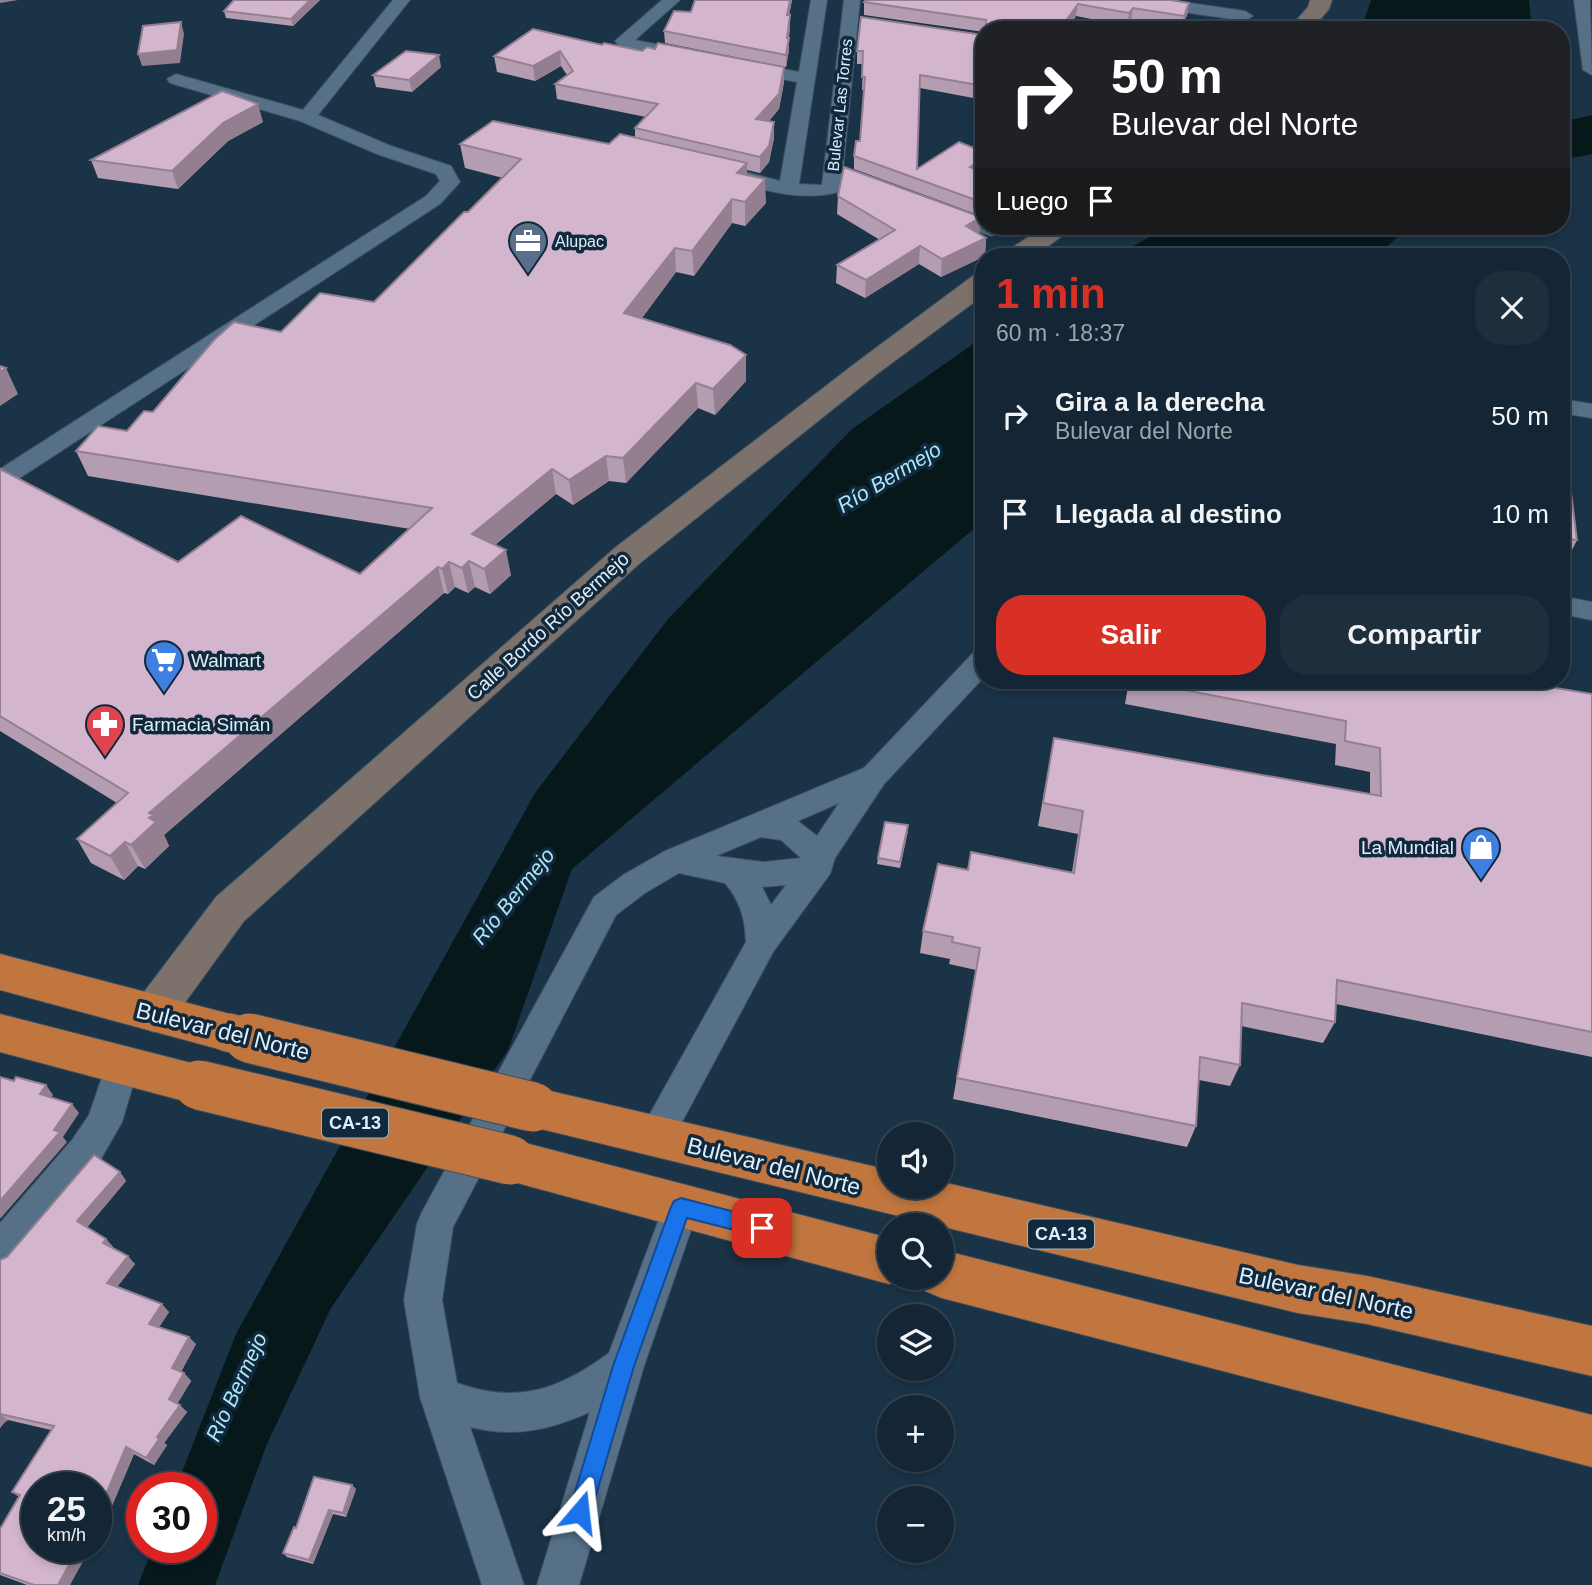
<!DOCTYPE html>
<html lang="es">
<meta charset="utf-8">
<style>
body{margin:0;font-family:Arial,sans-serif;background:#1d2e3d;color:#f1f3f6;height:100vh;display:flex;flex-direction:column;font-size:26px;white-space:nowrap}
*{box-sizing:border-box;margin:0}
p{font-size:23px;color:#9da5ad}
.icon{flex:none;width:38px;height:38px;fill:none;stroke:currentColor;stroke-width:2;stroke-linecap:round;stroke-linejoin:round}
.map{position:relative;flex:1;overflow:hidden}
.details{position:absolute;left:975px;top:248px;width:595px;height:441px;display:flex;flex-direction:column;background:#142635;border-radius:28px;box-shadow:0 4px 10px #0003,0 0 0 2px #334350}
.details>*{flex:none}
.hud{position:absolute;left:975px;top:21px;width:595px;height:214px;border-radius:28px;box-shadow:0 4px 10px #0003,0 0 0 2px #334350;background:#202124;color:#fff;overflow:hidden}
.buttons{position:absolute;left:877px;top:1122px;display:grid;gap:14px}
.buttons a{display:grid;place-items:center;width:77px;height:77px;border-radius:50%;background:#142635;box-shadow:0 4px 10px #0003,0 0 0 2px #334350;font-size:35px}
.speed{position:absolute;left:21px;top:1472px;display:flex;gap:14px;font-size:35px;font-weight:700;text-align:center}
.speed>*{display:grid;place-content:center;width:91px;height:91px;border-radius:50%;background:#142635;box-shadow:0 4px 10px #0003,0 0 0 2px #334350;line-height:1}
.speed small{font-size:18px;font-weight:400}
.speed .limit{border:10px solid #d22;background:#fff;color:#111}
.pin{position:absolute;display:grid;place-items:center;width:60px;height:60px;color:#fff;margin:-30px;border-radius:14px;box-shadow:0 4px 10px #0006}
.me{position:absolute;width:77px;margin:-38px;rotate:17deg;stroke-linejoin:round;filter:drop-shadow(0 0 5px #0008)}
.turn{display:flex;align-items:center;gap:24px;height:147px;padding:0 21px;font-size:32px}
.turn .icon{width:91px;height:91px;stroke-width:2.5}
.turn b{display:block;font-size:49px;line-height:60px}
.then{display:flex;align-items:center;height:66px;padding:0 21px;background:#0003;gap:14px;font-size:26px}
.round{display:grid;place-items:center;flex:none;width:74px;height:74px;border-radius:28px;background:#1d2e3d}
.overview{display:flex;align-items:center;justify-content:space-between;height:119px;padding:0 21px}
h1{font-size:42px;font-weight:800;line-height:52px;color:#d93025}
.action{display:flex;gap:14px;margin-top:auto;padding:14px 21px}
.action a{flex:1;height:80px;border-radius:28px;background:#d93025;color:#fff;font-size:28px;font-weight:800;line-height:80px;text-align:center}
.action a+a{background:#1d2e3d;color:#f1f3f6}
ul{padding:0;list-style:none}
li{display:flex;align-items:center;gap:21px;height:98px;padding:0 21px}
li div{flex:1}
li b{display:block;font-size:26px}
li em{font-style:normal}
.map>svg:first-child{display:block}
.water{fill:#07181b}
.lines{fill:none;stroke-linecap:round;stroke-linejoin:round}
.minor-casing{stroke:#3c5163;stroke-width:2}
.secondary-casing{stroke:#3c5163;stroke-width:2}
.trunk-casing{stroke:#3c5163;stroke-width:2}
.minor{fill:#557087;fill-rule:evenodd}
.secondary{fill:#7d726b;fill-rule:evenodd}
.trunk{fill:#c0763e;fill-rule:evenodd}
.trunk-bridge-far1-casing{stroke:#3c5163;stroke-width:40;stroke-linecap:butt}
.trunk-bridge-casing{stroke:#3c5163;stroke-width:51;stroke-linecap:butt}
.trunk-bridge-far1{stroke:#c0763e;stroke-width:38}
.trunk-bridge{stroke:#c0763e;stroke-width:49}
.wall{fill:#b59db1}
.shaded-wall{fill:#947f90}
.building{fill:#d3b6ce;stroke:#947f90;stroke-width:2}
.route{fill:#1a73e8;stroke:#114b97;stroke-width:2}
.labels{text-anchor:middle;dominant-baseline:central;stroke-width:7;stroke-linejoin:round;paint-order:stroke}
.far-street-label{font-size:16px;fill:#dfeefb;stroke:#11293d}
.far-poi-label{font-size:16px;fill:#dfeefb;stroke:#11293d;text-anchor:start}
.shield{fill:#11293d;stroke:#a1b3c2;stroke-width:2}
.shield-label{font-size:18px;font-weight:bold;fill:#dfeefb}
.street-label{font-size:19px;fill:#dfeefb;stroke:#11293d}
.poi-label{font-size:19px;fill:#dfeefb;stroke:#11293d;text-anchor:start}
.water-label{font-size:21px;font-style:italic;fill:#aee7f5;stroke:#11293d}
.near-street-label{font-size:23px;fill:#dfeefb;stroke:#11293d}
</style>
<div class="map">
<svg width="1592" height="1585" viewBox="0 0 1592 1585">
<rect width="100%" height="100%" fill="#1b3347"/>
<g class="water">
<path d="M1371,0H1529L1532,30H1361Z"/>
<path d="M1592,115V154L1561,160V122Z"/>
<path d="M1170,226H1410L1375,257H1113Z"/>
<path d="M983,337V521L572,869L508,1050L331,1308L267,1444L215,1585H138L153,1547H201V1488L176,1487L236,1334L535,793L668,619L852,429Z"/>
</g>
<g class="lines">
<defs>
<g id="minor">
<path d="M393,0H410L318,115L391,146L451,166L460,182L440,204L9,485L0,488V469L426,196L440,181L436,174L377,154L300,121L170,83L167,79L176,74L303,110Z"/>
<path d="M662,0H680L635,40L690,51L693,55L690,59L684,60L627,49L621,48L615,41Z"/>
<path d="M811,0H827L799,184L822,185L844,0H860L841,188L838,192C798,203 758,188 719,177L716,173L726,167L780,181L797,82L740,71L737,67L746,62L799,72Z"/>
<path d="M1126,0H1169L1245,11L1253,16L1245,21L1134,5Z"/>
<path d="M1574,0H1590L1592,75L1583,70Z"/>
<path d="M942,206L984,220V226H998L1001,230L998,234L991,236L935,216L932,212L935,208Z"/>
<path d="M1561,399L1592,404V418L1561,413Z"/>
<path d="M1561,596L1592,602V620L1561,614Z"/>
<path d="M984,649V677L884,784L835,858L830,874L773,952L668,1148L655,1153L642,1148L637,1137L746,942C745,918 740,901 725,883L679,873L645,893L616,915L453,1227L442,1300L457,1383C518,1405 560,1389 609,1353L668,1195L681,1190L694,1195L699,1207L644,1366L579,1585H537L590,1412C549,1430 515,1438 470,1427L524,1585H482L420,1397L404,1300L417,1224L422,1212L594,897L623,875L665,851L864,768L974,652ZM839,803L817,836L798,821ZM761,837L781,840L801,858L764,862L716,856ZM786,885L771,905L762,887Z"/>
<path d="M122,1050L134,1054L139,1065L122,1122L98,1164L13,1264L0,1269V1223L72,1140L89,1115L110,1054Z"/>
</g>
<g id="secondary">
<path d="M1310,0H1332L1329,9L1311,30H1288L1308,7Z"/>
<path d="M1045,226H1075L1034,257H1004L1007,251Z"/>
<path d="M984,273V295L877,374L640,563L244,921L168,1026L153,1032L138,1026L131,1013L138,1000L216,897L616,547L857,362L974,275Z"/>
</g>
<g id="trunk">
<path d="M0,954L226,1013L241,1019L248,1032L241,1045L226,1051L0,990Z"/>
<path d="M0,1014L199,1065L215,1071L221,1085L215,1099L199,1105L0,1052Z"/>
<path d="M533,1087L889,1170V1186H942V1182L1298,1265L1367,1276L1592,1326V1376L1367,1324L1298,1313L533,1127L517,1121L510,1107L517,1093Z"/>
<path d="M510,1139L889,1238V1278H906L889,1284L510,1181L494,1175L487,1160L494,1145Z"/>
<path d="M942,1250L1592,1415V1467L942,1298L925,1291L919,1278H942Z"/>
</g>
</defs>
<use href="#minor" class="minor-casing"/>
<use href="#secondary" class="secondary-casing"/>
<use href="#trunk" class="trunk-casing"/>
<use href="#minor" class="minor"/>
<use href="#secondary" class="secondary"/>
<use href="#trunk" class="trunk"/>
<defs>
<path id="trunk-bridge-far1" d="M226,1032L256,1039"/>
<g id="trunk-bridge">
<path d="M249,1038L533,1107"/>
<path d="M199,1085L510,1160"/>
</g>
</defs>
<use href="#trunk-bridge-far1" class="trunk-bridge-far1-casing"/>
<use href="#trunk-bridge" class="trunk-bridge-casing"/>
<use href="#trunk-bridge-far1" class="trunk-bridge-far1"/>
<use href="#trunk-bridge" class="trunk-bridge"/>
</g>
<g class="wall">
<path d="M234,0H320L293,26L226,18L224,11Z"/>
<path d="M695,0H792L789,15L790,27L789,38V50L786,67L665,43L664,31L691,12Z"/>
<path d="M864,2L1189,3L1187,15L1181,28L1131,21L1127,26L1076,16L1067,30H984V32L864,15Z"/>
<path d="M984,35V100L920,88L917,169L984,152V171L981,172L984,173V217L854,169V156L860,141L864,90H862L863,64H857V51Z"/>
<path d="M602,45L642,51L784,67V82L779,109L769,121L774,138L769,162L760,173L747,170V175L766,203L745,226L732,223L694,276L676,272L642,318L746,355V381L715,415L698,408L626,483L609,481L573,505L556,494L495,545L511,575L490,594L475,587L468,593L455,587L448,594L444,593L164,835L169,846L145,869L138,866L124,880L91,863L77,839L117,803L0,731V469L178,562L360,574L410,529L88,476L76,451L127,431L153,412L281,332L374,302L503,178L465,168L460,144H609L635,138V128L646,117L557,99L555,84L567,75L561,66L535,81L497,72L494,56Z"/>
<path d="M441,67L412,92L376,87L373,75Z"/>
<path d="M263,122L228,141L178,189L98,178L91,160Z"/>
<path d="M838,196L981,217L979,233L986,238L985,256L941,277L919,264L865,298L836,283L837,265L880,240L837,214Z"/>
<path d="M1561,413L1577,540L1564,566H1561Z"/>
<path d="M1129,681H1513L1592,694V1057L1336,1004L1335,1022L1323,1043L1241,1026L1240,1065L1230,1086L1199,1080L1196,1126L1187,1147L953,1099L976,970L949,964L950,959L920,953L923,931L968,870L1072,872L1078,834L1038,826L1054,738L1370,794V772L1335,765L1336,744L1125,704Z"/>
<path d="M908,831L900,868L877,864L878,858Z"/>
<path d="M120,1172L126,1181L87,1227L106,1239L113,1247V1248L135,1264L117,1287L169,1312L159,1327L196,1344L181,1372L184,1373L191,1381L177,1404L187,1412L164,1443L167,1445L154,1465L134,1454L97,1541L96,1488L70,1585H27L0,1575V1529L19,1497L12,1492L51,1430L8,1420L4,1423L0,1428V1260L7,1257Z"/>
<path d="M356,1489L346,1517L333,1514L313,1564L287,1557L283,1553L296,1528Z"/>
</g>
<g class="shaded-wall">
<path d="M0,0H18L0,3Z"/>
<path d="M310,0H320L293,26L291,19Z"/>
<path d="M790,0H792L787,27V15Z"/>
<path d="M1189,3L1187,15L1181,28L1184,16Z"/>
<path d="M1078,4L1076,16L1067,30H1059Z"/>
<path d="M1133,8L1131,21L1127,26L1129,13Z"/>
<path d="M790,15V27L787,50V38Z"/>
<path d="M181,22L184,34L180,63L142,66L138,54Z"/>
<path d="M789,38V50L786,67V55Z"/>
<path d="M560,51L561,66L535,81L533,66Z"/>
<path d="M439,55L441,67L412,92L409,80Z"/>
<path d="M784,67V82L779,109L757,135L756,119Z"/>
<path d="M258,104L263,122L228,141L178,189L172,171L223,123Z"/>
<path d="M774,122V138L769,162L760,173V157Z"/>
<path d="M984,158V171L969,180L970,167Z"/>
<path d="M747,163V187L737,173Z"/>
<path d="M765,179L766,203L745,226V202Z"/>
<path d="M732,199V223L694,276L692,251Z"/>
<path d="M981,217L979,235L966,226Z"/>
<path d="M986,238L985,256L941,277L942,259Z"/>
<path d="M920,246L919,264L865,298L866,280Z"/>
<path d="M675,248L676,272L627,338L624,313Z"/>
<path d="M746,355V381L715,415L713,389Z"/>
<path d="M6,368L18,394L0,406V372Z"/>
<path d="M696,383L698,408L626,483L623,458Z"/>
<path d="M606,456L609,481L573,505L569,480Z"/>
<path d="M552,469L556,494L477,559L472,534Z"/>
<path d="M506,550L511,575L490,594L484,569Z"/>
<path d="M469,561L475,587L468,593L462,568Z"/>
<path d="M449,562L455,587L448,594L442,569Z"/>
<path d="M438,567L444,593L164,835L169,846L145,869L131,845L149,813Z"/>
<path d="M125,842L138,866L124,880L110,856Z"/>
<path d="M46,1085L53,1095L48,1103L40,1094Z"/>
<path d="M72,1104L79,1113L63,1137L67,1142L0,1219V1201L54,1130Z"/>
<path d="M120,1172L126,1181L85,1230L77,1221Z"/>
<path d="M106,1239L113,1247L110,1251L103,1243Z"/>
<path d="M128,1256L135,1264L114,1291L107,1283Z"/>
<path d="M162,1304L169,1312L156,1332L149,1324Z"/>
<path d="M189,1337L196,1344L179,1375L172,1368Z"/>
<path d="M184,1373L191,1381L176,1406L169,1399Z"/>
<path d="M180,1405L187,1412L164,1443L167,1445L154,1465L146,1458L157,1437Z"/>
<path d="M0,1414L8,1420L4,1423L0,1428Z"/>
<path d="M126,1447L134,1454L97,1541L96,1518Z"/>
<path d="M352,1485L356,1489L346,1517L343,1513Z"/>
<path d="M329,1510L333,1514L313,1564L309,1560Z"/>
<path d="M79,1547H91L70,1585H58Z"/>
</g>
<g class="building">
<path d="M234,0H310L291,19L224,11Z"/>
<path d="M695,0H790L787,15H790L787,38H789L786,55L664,31L674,11L691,12Z"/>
<path d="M866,0H1170L1189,3L1184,16L1133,8L1129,13L1078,4L1059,30H987L986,20L864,2Z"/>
<path d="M861,17L984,35V86L920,75L917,169L959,142L984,152V158L970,167L984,173V203L854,156L856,141H860L865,77H862L863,51H857Z"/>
<path d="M181,22L177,50L138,54L143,26Z"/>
<path d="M533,29L602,45L604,43L642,51L647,47L655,49L658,43L784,67L779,94L756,119L774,122L769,146L760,157L635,128L658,104L555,84L573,71L560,51L533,66L494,56Z"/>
<path d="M406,51L439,55L409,80L373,75Z"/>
<path d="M222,91L258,104L223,123L172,171L91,160Z"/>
<path d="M493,121L609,144L620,134L747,163L737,173L765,179L745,202L732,199L692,251L675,248L624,313L730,345L746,355L713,389L696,383L623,458L606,456L569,480L552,469L472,534L506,550L484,569L469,561L462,568L449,562L442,569L438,567L149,813L153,815L149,818L156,822L131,845L125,842L110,856L77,839L128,793L0,716V469L178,562L241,516L360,574L432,508L76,451L98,426L127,431L144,411L153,412L214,340L234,322L281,332L320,293L374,302L464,212H468L521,159L460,144Z"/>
<path d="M844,167L981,217L966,226L986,238L942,259L920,246L866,280L837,265L895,230L838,196Z"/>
<path d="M0,366L6,368L0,372Z"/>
<path d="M1561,413L1577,540L1561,538Z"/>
<path d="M1137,681H1513L1592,694V1032L1337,980L1335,1022L1242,1003L1240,1065L1200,1057L1196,1126L957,1078L980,948L952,942L953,937L923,931L938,864L968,870L971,852L1074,873L1083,811L1043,803L1054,738L1381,796L1380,748L1345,741L1346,721Z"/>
<path d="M885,822L908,825L900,862L878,858Z"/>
<path d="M0,1077L14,1081L16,1077L46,1085L40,1094L72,1104L54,1130L60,1132L0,1201Z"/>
<path d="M94,1155L120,1172L77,1221L106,1239L103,1243L128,1256L107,1283L162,1304L149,1324L189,1337L172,1368L184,1373L169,1399L180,1405L157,1437L159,1439L146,1458L126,1447L96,1518V1488H37V1547H79L58,1585H34L0,1573V1529L20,1495L12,1492L54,1426L0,1414V1260L7,1257Z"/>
<path d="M314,1477L352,1485L343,1513L329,1510L309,1560L283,1553L294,1527L296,1528Z"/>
</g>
<path class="route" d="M681,1198L762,1219L769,1221L772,1228L769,1235L762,1237L687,1218L634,1366L591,1512L588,1520L580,1523L572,1520L569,1512L613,1366L671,1207L674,1201Z"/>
<defs>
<symbol id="office-pin" viewBox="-11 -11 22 30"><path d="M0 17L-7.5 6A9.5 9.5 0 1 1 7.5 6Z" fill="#5c6f8a" stroke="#11293d"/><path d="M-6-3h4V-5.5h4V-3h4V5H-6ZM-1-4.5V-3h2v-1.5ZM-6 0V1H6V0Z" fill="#fff"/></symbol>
<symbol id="supermarket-pin" viewBox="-11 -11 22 30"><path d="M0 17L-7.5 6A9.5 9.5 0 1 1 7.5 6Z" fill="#3f7fe0" stroke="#11293d"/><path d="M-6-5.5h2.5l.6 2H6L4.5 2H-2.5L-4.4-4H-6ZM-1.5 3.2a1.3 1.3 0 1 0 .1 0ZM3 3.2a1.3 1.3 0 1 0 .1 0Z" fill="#fff"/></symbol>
<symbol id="pharmacy-pin" viewBox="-11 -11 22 30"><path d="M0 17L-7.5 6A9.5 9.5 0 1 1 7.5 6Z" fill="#e0444e" stroke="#11293d"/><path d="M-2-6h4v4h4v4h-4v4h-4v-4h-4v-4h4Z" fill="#fff"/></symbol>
<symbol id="shop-pin" viewBox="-11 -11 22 30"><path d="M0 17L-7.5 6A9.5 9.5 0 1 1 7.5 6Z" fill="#3f7fe0" stroke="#11293d"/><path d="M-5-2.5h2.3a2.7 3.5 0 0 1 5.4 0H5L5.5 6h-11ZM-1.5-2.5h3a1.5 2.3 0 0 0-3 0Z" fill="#fff"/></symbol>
</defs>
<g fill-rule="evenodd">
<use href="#office-pin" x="506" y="219" width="44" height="60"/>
<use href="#supermarket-pin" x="142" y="638" width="44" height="60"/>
<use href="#pharmacy-pin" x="83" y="702" width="44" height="60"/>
<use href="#shop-pin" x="1459" y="825" width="44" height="60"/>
</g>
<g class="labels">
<g class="far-street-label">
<text transform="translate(840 105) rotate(-84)">Bulevar Las Torres</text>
</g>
<g class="far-poi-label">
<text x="555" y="241">Alupac</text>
</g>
<g class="shield">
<rect x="322" y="1108.5" width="66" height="29" rx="5"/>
<rect x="1028" y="1219.5" width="66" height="29" rx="5"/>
</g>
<g class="shield-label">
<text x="355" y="1123">CA-13</text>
<text x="1061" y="1234">CA-13</text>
</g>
<g class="street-label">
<text transform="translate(548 626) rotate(-42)">Calle Bordo Río Bermejo</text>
</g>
<g class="poi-label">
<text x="191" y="660">Walmart</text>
<text x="132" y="724">Farmacia Simán</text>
<text x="1454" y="847" text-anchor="end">La Mundial</text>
</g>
<g class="water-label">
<text transform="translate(889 477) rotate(-31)">Río Bermejo</text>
<text transform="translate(513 896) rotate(-51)">Río Bermejo</text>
<text transform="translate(236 1387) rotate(-65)">Río Bermejo</text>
</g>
<g class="near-street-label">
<text transform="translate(223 1031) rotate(14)">Bulevar del Norte</text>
<text transform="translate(774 1166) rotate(14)">Bulevar del Norte</text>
<text transform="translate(1326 1293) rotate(12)">Bulevar del Norte</text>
</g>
</g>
</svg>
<div class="buttons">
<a><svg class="icon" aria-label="sound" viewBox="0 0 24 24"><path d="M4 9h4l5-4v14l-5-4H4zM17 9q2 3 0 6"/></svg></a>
<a><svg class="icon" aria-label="search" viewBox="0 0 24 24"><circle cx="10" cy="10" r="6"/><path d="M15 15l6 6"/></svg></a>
<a><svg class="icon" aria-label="layers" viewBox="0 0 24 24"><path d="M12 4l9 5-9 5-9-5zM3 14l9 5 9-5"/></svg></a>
<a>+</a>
<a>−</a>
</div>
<div class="speed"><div>25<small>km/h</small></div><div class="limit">30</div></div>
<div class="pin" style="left:762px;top:1228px;background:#d93025"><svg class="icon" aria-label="arrive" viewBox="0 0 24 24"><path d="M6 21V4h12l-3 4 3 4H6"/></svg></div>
<svg class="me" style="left:580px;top:1512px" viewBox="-20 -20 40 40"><path d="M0-17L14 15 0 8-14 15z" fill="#1a73e8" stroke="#fff" stroke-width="4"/></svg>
<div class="hud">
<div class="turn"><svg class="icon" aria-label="right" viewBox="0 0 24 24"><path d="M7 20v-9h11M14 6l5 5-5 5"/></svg><div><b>50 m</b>Bulevar del Norte</div></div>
<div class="then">Luego<svg class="icon" aria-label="arrive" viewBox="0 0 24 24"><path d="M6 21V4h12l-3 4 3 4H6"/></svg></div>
</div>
<section class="details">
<div class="overview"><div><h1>1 min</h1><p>60 m · 18:37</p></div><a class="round"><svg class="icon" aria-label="close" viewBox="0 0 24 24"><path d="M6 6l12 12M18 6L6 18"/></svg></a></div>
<ul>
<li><svg class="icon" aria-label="right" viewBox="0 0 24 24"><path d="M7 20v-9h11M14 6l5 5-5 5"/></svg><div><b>Gira a la derecha</b><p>Bulevar del Norte</p></div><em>50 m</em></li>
<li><svg class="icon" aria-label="arrive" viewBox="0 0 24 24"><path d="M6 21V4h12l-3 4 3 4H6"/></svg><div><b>Llegada al destino</b></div><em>10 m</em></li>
</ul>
<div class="action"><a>Salir</a><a>Compartir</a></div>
</section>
</div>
